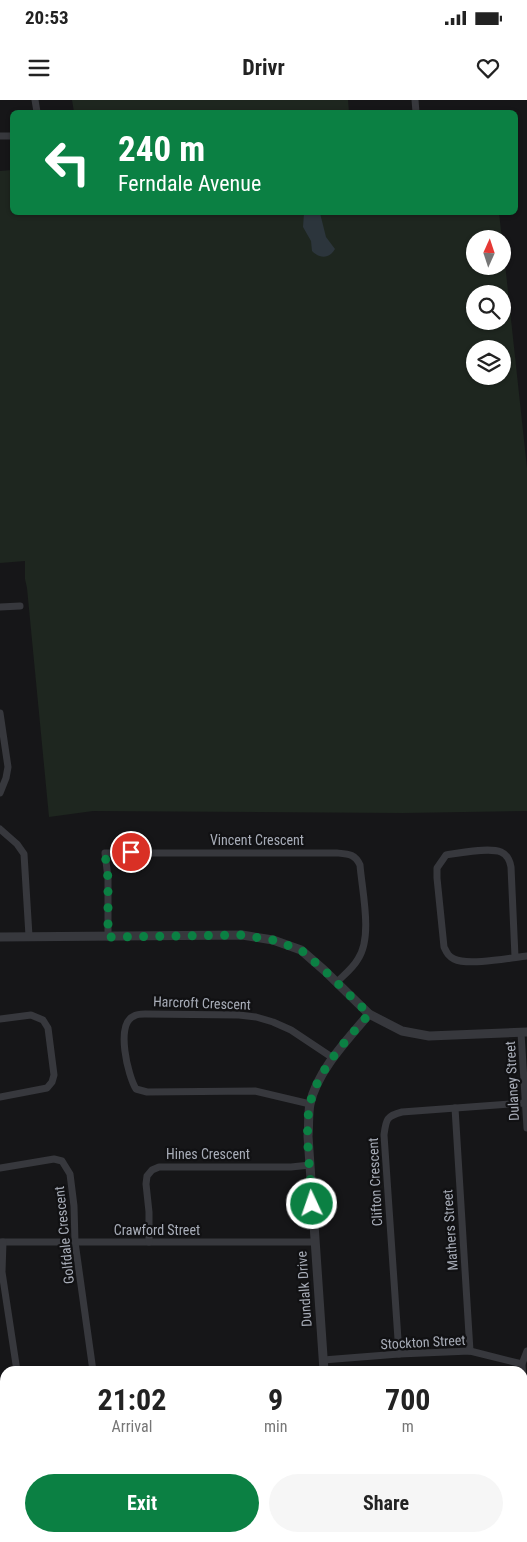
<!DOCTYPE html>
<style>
body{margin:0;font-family:"Roboto Condensed",sans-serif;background:#f6f6f6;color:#222;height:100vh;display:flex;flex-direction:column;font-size:19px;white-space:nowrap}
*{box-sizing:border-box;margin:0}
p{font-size:16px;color:#767676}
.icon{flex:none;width:28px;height:28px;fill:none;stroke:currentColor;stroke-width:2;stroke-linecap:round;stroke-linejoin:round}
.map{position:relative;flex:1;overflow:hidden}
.sheet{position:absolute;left:0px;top:1266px;width:528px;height:176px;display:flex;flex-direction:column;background:#fff;border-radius:15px 15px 0 0;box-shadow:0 1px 4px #0004}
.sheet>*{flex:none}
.hud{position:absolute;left:10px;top:10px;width:508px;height:105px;border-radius:8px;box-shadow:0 1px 4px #0004;background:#0b8043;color:#fff;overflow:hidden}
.needle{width:32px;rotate:3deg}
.fabs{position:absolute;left:466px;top:130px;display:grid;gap:10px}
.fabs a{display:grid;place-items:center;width:45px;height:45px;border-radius:50%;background:#fff;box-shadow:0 1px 4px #0004;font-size:25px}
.pin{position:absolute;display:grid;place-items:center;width:42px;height:42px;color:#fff;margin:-21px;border:2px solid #fff;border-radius:50%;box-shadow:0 1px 5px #0007}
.me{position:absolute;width:55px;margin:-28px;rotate:357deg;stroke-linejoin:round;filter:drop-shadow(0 0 4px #0008)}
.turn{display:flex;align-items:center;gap:18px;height:105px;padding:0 25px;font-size:22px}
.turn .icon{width:65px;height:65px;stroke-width:2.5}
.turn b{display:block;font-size:35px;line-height:42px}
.eta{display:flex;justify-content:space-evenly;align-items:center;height:85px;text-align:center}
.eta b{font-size:30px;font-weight:700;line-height:35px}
.button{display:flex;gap:10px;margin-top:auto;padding:10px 25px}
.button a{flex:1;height:58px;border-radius:30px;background:#0b8043;color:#fff;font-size:20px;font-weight:700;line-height:58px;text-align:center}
.button a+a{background:#f6f6f6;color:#222}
.status{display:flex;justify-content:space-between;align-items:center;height:35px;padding:0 25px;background:#fff;direction:ltr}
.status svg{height:14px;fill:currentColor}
header{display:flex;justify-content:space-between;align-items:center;height:65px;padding:0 25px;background:#fff;font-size:22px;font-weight:700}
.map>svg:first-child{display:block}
.built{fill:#222225}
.green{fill:#1e261f;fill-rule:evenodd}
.water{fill:#2c353c}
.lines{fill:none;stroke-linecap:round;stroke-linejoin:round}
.minor{stroke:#37383d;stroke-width:7}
.tertiary{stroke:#37383d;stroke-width:9}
.secondary{stroke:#45474d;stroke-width:10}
.route{stroke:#0b8043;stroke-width:9;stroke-dasharray:0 16.2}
.labels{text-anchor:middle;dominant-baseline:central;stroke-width:4.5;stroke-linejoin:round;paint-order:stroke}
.street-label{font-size:14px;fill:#a8adb8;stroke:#111113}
</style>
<div class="status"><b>20:53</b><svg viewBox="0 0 49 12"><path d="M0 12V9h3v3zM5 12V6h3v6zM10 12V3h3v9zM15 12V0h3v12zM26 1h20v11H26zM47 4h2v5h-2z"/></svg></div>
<header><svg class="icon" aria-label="menu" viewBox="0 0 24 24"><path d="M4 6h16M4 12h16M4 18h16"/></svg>Drivr<svg class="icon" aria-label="heart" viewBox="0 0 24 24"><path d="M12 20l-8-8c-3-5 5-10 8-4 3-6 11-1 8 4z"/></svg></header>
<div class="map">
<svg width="527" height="1442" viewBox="0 0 527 1442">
<rect width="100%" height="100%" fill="#161618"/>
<g class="built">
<path d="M527,1360V1442H426L425,1438H522L523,1361Z"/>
<path d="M258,1438H321L320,1442H265Z"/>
</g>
<g class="green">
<path d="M72,0H348L349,12H74Z"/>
<path d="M12,70V112L499,113L502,139H475V166H502L503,145L527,368V711L403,713L93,711L49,717L27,488L25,479V461L0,463V71ZM475,194H502V221H475ZM475,249H502V276H475Z"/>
</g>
<path class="water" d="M304,113H320L326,137L335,149C329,159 320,159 312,151L311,141L303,127Z"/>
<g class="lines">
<g class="minor">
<path d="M35,0L37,12"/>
<path d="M415,0L416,12"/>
<path d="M0,36H12"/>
<path d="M0,507L20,506"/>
<path d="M0,613L8,667L6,678L0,693"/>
<path d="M0,729L17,744L24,754L29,836"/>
<path d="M108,837V778L105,753H337C349,754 355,754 360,765C362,791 373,837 358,859C353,868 344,875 337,882"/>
<path d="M515,857L511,767C510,761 508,755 501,752C489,747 459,753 446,755L437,768V778L444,847C447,853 448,856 454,859C468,866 510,858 527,856"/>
<path d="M0,919L31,915L43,920L48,928L54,975L52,982L47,988L0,997"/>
<path d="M521,933L527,1028"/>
<path d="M310,1004L255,991L147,992L136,989C128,976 115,924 134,916C137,914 142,914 145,914L239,915L256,917L273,922L291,930L333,958"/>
<path d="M455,1008L470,1251"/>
<path d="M0,1068L54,1059L62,1061L70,1074L74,1106L75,1142L93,1271"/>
<path d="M0,1142H315"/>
<path d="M3,1142L2,1172L17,1271"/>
<path d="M149,1142V1112L146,1084L147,1076L152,1070L159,1067H291L310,1065"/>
<path d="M399,1254L384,1035C386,1020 386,1016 402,1012L525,1003"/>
<path d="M323,1260L399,1254L470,1251L522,1264"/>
<path d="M0,1296H5"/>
<path d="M527,1347L522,1264L527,1251"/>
<path d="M185,1438L193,1442"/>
<path d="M0,1442L60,1438"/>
</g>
<g class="tertiary">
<path d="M0,837L242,835L273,840L301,850L325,871L369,914L402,931L429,936L527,932"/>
<path d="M324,1271L308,1036C309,1026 308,1014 310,1004C317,971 348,939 369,914"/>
<path d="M330,1442V1438"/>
</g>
<g class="secondary">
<path d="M522,1348L527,1347"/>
<path d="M0,1379L5,1378"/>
</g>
</g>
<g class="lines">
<path class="route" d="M131,752L105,753L108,778V837L242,835L273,840L301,850L325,871L369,914C347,940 318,969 310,1004C304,1030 311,1076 312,1104"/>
</g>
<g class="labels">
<g class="street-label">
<text x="257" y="740">Vincent Crescent</text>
<text transform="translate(202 903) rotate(2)">Harcroft Crescent</text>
<text transform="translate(512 981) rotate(-93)">Dulaney Street</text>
<text x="208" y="1054">Hines Crescent</text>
<text transform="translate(375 1082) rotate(-93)">Clifton Crescent</text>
<text x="157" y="1130">Crawford Street</text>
<text transform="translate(450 1130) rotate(-94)">Mathers Street</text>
<text transform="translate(64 1135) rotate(-96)">Golfdale Crescent</text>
<text transform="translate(304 1189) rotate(-94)">Dundalk Drive</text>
<text transform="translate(423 1242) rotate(-3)">Stockton Street</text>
</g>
</g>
</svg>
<div class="fabs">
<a><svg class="needle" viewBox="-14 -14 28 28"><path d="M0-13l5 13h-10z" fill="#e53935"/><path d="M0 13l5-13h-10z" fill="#767676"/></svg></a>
<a><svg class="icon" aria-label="search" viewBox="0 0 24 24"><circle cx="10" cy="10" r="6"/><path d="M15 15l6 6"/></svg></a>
<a><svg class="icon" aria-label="layers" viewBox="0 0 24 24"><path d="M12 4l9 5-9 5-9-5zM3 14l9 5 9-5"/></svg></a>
</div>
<div class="pin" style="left:131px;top:752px;background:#d93025"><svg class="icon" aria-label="arrive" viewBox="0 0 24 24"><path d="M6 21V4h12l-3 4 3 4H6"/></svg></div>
<svg class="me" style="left:312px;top:1104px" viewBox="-20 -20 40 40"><circle r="17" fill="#0b8043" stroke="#fff" stroke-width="3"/><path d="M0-11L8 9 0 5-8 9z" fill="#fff"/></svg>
<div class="hud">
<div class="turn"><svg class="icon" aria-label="left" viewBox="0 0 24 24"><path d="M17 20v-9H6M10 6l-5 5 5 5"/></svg><div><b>240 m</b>Ferndale Avenue</div></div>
</div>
<section class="sheet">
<div class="eta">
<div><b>21:02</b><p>Arrival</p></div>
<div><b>9</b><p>min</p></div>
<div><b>700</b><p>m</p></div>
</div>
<div class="button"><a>Exit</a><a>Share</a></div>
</section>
</div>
